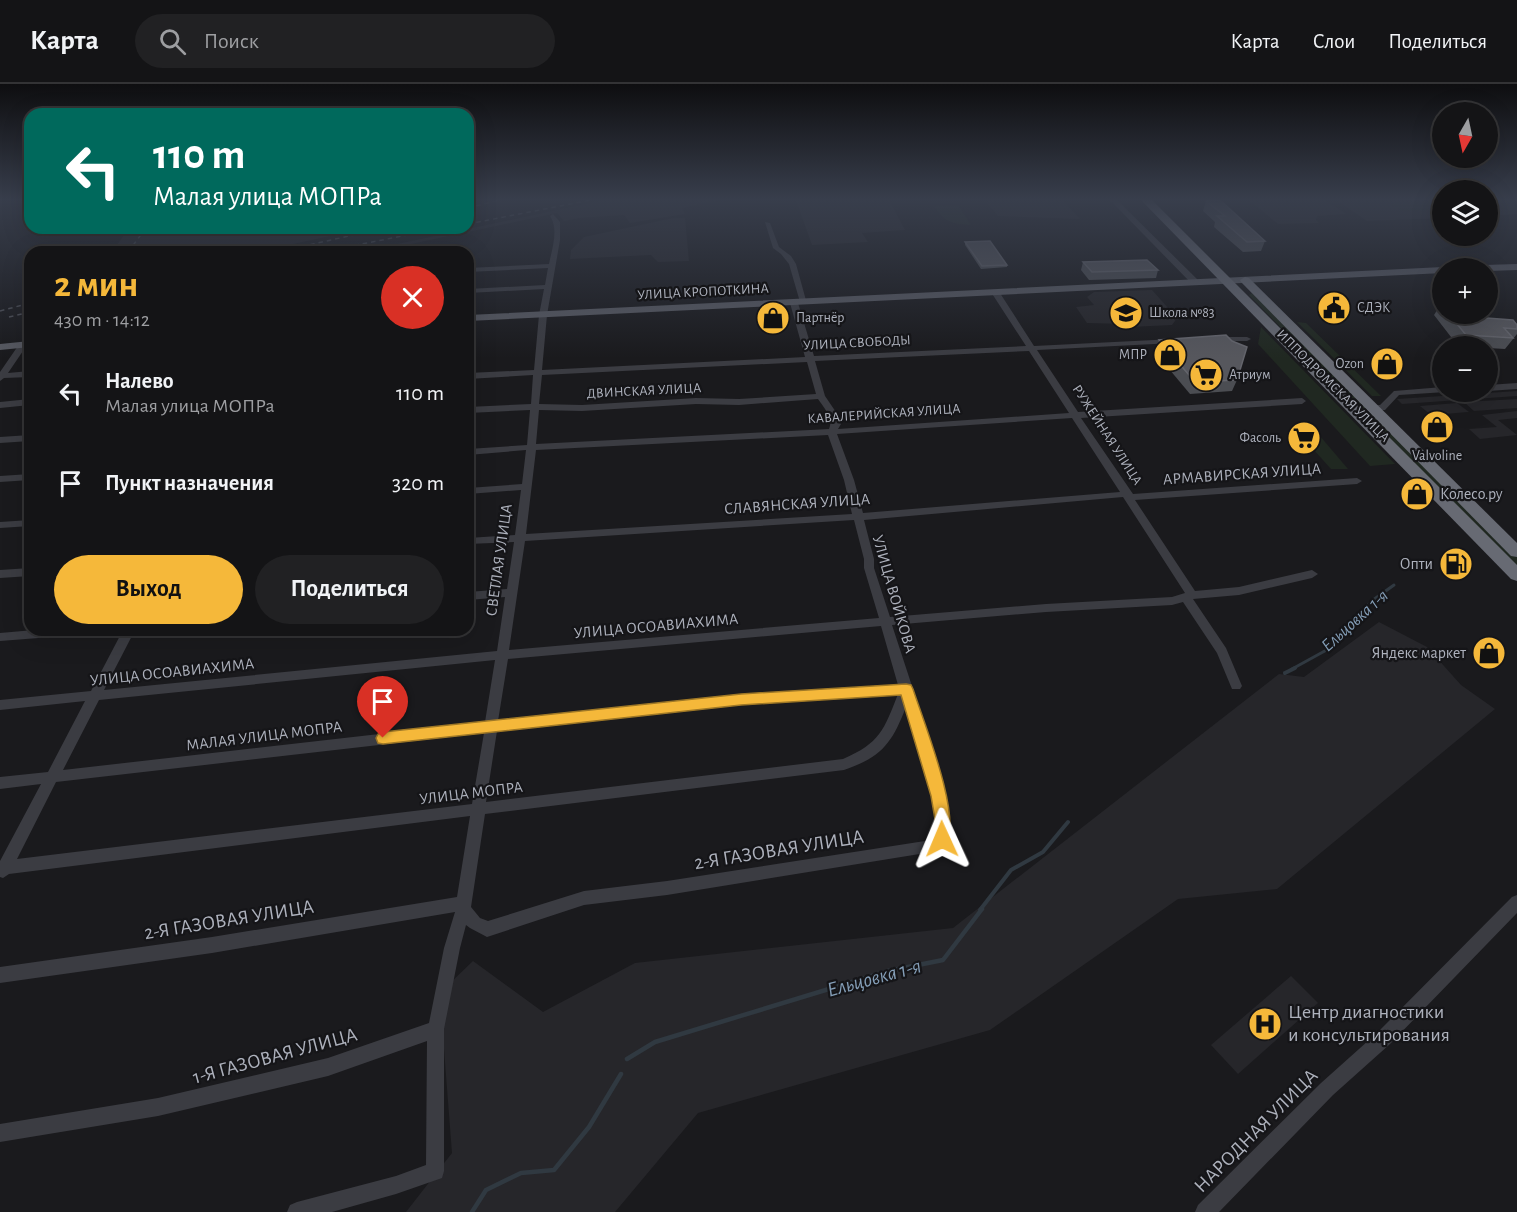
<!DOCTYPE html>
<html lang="ru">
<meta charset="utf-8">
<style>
body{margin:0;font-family:"Alegreya Sans",sans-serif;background:#212123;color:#f1f3f6;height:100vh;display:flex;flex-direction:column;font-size:22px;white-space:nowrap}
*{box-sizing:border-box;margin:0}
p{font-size:20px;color:#9d9ea1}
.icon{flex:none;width:33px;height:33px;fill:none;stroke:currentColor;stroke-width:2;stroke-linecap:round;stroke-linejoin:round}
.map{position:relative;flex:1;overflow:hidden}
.details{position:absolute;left:24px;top:162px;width:450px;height:390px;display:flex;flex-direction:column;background:#141416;border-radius:18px;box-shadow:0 6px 24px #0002,0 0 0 2px #333335}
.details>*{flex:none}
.top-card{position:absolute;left:24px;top:24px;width:450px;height:126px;border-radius:18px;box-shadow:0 6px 24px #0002,0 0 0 2px #333335;background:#00695c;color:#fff;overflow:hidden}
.needle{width:39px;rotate:189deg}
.controls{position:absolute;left:1432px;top:18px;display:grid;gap:12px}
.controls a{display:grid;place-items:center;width:66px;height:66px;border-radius:50%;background:#141416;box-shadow:0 6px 24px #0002,0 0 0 2px #333335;font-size:30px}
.pin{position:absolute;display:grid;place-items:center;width:51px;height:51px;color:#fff;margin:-62px -26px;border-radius:50% 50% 50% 0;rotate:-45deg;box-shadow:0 0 6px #0007}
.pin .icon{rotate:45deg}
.me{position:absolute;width:66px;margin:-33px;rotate:359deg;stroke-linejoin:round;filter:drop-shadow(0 0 4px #0008)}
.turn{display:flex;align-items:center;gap:21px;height:126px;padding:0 30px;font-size:27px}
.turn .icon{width:78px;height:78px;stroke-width:2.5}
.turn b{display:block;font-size:42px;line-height:51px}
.round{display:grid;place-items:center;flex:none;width:63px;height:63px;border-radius:32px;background:#212123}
.overview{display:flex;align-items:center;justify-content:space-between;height:102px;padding:0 30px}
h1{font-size:36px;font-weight:700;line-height:45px;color:#f5b83a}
.button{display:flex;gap:12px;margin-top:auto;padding:12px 30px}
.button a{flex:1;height:69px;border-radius:36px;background:#f5b83a;color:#111;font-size:24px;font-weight:700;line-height:69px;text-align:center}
.button a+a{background:#212123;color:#f1f3f6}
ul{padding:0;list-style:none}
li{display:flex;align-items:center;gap:18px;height:90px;padding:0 30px}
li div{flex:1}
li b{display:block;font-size:22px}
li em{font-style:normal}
header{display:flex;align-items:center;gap:36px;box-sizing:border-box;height:84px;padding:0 30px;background:#141416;border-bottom:2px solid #333335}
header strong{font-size:28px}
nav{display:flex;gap:33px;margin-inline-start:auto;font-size:21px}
.search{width:420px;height:54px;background:#212123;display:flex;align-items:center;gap:15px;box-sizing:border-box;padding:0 21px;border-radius:33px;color:#9d9ea1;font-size:22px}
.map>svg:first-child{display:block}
.built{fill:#26262a}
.green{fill:#202821}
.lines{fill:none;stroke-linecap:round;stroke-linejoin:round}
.stream-far2{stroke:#303941;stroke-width:3}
.stream-far1{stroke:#303941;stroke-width:4}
.stream{stroke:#303941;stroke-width:4.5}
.minor{fill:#3b3c42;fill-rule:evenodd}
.major{fill:#575961;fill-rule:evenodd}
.highway{fill:#676a73;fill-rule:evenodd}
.rail{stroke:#4e5057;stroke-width:1.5;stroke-dasharray:4.5 4;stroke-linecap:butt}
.wall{fill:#4b4d52}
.building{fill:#56575d;stroke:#64656c;stroke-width:1.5}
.route{fill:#f5b83a;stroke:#9f7826;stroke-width:1.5}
.labels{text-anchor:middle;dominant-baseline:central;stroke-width:4.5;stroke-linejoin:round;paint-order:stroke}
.far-street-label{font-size:14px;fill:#adb1bc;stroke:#151518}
.far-poi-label{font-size:14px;fill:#adb1bc;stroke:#151518;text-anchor:start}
.street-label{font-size:16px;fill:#adb1bc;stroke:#151518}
.poi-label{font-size:16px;fill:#adb1bc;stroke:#151518;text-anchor:end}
.water-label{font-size:18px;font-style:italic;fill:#849eb7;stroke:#151518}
.near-street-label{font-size:20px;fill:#adb1bc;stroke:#151518}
.near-poi-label{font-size:20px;fill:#adb1bc;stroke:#151518;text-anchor:start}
.near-water-label{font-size:21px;font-style:italic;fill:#849eb7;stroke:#151518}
</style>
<header>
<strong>Карта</strong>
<div class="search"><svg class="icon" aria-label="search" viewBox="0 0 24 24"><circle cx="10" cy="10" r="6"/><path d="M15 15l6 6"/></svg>Поиск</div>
<nav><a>Карта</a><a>Слои</a><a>Поделиться</a></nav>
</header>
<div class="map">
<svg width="1517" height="1128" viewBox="0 0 1517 1128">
<rect width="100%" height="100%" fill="#1a1a1d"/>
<g class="built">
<path d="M604,116H719L682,124L685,130L630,139L624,131L579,134L564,137L557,129L373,168H360Z"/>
<path d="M796,116H889L905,146L862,149L868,158L812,161Z"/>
<path d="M985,116H1062L1080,135L998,132Z"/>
<path d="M1249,116H1325L1346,130L1317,132L1316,136L1319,139L1278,140Z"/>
<path d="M1336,116H1443V134L1367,137Z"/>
<path d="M1488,116H1517V130L1488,132Z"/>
<path d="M673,134H685L689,177L658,178L651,171L570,175L571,166L584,153Z"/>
<path d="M129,144H368L255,168H112Z"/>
<path d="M1152,206L1177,234L1172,241L1130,243L1125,240L1087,239L1076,223L1094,221L1087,213L1094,208Z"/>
<path d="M1517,307V312L1402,320L1397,315Z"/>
<path d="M1517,315V324L1474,327L1464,318Z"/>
<path d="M1457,319L1469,328L1431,331L1420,322Z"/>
<path d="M1517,327V334L1498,336L1517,351L1480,355L1469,345L1497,343L1482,331Z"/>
<path d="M1379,538L1427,563L1461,601L1495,625L1277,805L1178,815L990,946L698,1029L615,1128H406L452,1069L442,939L448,901L473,877L543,928L635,879L953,844L1279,590L1304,593Z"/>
<path d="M1291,892L1318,919L1238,990L1211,961Z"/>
</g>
<g class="green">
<path d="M1439,116L1443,118V126L1402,127L1390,121L1397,117Z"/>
<path d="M958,121L971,141C953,140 945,139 934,122Z"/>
<path d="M1252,209L1517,472V484L1249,211Z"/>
<path d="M1297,238L1306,239L1381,312H1372Z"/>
<path d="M1261,243L1395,380L1370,382L1258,260Z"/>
<path d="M1314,345L1348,385H1331L1296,346Z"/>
</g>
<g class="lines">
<path class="stream-far2" d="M1292,585L1332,563L1347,541L1373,516L1394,501"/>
<g class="stream-far1">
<path d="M1285,589L1295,584"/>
<path d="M980,826L1011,786L1043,768L1068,738"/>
</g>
<g class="stream">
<path d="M627,975L655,958L888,887L943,876L982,825"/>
<path d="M472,1128L486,1106L521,1089L554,1086L589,1043L621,990"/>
</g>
<g class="minor">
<path d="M1110,116H1117L1199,197V201H1193Z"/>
<path d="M553,130L560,138V156L547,231L542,286L805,273L790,219L794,217L798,219L814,272L1026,262L991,208L995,206H998L1034,262L1174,255L1178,257L1174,259L1037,266L1078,328L1302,314L1306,317L1302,320L1081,334L1133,410L1357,394L1362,397L1357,400L1135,416L1195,507L1239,503L1312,486L1318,490L1312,494L1239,511L1193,515L1226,564L1242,602L1240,605H1232L1217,569L1183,518L1172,521L1046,528L892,541L944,700L950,738L949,755L947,760L932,768L667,811L584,821L487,853L470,844L466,841L460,864L444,945V1087L442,1094L396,1110L332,1128H287L290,1121L297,1118L396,1092L426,1081L427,957L328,992L158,1032L0,1058V1040L158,1014L328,974L429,939L444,864L455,828L212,869L0,899V883L212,853L457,813L470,732L9,790L3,794L0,793V777L41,700L0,705V693L48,688L85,617L0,626V616L91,607L123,546H135L104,606L497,567L505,513L468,516V508L507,505L514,458L468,460V454L515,451L521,406L468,410V404L522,400L526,366L468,371V365L527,361L530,326L468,329V323L531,320L533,291L468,295V289L534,286L539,231L544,205L468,209V205L545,201L548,184L468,188V184L549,180C552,165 559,145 550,132ZM1029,267L1069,329L838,345L841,340L840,334L825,312L815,277ZM807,278L816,310L739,315L696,314L582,321L539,320L542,291ZM818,315C824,324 834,334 829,345L536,360L539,326L582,327L696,320L739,321ZM1072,334L1120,408L863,429L854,396L837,350ZM828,351L844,396L852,430L526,450L536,366ZM1123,413L1185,509L1172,513L1046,520L890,533L874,484V475L864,436ZM854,436L864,475V484L879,534L509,566L525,457ZM881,542L898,601L761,609L498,637L508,575ZM495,576L485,638L63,686L99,616ZM898,610C884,646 880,659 843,675L486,718L497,647L761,619ZM906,623C920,664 937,707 935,751L925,757L667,797L584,807L488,837L480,834L471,823L485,730L844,686C882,673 892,659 906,623ZM484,649L472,720L17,775L56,698Z"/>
<path d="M765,138L770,139L779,163L791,172L796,180L807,220L800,218L789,180L781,170L773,164Z"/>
<path d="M1212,253H1247L1251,255L1247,257H1212Z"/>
<path d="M20,259L27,261L8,289L30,287V293L4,294L0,297V288Z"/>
<path d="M1517,299V305L1488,307V301Z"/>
<path d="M1443,303V308H1446L1399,311L1385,326L1372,327L1368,324L1372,321H1380L1394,307Z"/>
<path d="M30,315V321L0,324V318Z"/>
<path d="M30,351V357L0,359V353Z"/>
<path d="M30,390V396L0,398V392Z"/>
<path d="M30,436V442L0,444V438Z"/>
<path d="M30,484V492L0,494V486Z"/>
<path d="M34,546H96L90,550L0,557V549Z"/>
<path d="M1517,811V829L1390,960L1333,1011L1219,1128H1195L1198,1121L1321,999L1378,948L1512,813Z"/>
</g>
<g class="major">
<path d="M1517,180V186L1488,187V184H1479L1484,181Z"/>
<path d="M1443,183L1447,184H1443V189L468,237V231Z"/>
<path d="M30,257V263L0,266V260Z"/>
</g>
<g class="highway">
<path d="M1141,116H1152L1517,481V497L1511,495Z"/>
<path d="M1245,193L1249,194L1517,459V473L1511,472L1241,198L1240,196Z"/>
</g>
<g class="rail">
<path d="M468,124L499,116"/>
<path d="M468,140L591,116"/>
<path d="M128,168L146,144"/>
<path d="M277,168L385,144"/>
<path d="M321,168L443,144"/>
<path d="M0,227L30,219"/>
<path d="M9,233L30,228"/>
</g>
</g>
<g class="wall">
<path d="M1206,117L1265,157L1261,167L1243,168L1214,143L1215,138L1203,127Z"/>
<path d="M965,158L1007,181V183L981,185L965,161Z"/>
<path d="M1083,178L1158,186L1156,194L1089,196L1081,186Z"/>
<path d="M1441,220H1443V230H1470L1473,233L1517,241V250L1505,265L1488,264V262H1458L1434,231Z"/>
<path d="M1159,256L1237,296L1232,307L1190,310L1154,267Z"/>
</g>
<g class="building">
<path d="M1220,116L1265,157L1247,158L1217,132H1225L1206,117Z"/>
<path d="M990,157L1007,181L982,182L965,158Z"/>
<path d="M1147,176L1158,186L1092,188L1083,178Z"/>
<path d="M1449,230H1470L1473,233L1513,236L1517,241V245L1504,244L1513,254L1466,251Z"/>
<path d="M1226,251L1232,257L1247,263L1237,296L1195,298L1159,256Z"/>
</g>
<linearGradient id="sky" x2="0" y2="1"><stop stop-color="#0e0e10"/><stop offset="0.42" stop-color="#383e4c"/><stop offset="1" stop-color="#383e4c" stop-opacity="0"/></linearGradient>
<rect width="1517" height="274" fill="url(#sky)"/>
<path class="route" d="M906,600L911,601L913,605C924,639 961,730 947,760L942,762L936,760L933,755L936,741L931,712L901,611L741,621L383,660L378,659L376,654L378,650L383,648L741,610Z"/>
<defs>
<symbol id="civic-disc" viewBox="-11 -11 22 22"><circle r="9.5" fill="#f5b83a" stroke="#151518"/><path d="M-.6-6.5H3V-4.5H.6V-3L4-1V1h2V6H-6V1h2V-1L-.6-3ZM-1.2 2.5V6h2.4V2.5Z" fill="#111"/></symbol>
<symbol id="school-disc" viewBox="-11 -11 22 22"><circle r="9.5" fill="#f5b83a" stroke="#151518"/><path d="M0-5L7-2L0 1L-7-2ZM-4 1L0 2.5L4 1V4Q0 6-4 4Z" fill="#111"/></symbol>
<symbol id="shop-disc" viewBox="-11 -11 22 22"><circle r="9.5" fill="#f5b83a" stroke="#151518"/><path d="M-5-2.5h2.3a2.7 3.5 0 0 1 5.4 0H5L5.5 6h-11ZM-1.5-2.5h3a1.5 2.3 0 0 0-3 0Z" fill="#111"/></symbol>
<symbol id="supermarket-disc" viewBox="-11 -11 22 22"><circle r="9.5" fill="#f5b83a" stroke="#151518"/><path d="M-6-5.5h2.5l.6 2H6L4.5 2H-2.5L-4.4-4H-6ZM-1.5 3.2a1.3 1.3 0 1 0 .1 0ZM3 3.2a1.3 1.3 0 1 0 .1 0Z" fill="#111"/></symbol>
<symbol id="fuel-disc" viewBox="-11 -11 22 22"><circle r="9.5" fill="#f5b83a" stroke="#151518"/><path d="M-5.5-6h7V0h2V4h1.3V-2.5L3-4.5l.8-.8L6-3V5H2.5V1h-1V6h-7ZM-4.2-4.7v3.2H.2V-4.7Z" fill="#111"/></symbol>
<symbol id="hospital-disc" viewBox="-11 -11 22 22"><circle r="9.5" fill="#f5b83a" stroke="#151518"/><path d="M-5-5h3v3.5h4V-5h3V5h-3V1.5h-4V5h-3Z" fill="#111"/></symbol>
</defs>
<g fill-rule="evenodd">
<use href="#civic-disc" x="1315" y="205" width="38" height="38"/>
<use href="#school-disc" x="1107" y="210" width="38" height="38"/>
<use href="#shop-disc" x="754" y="215" width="38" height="38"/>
<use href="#shop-disc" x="1151" y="252" width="38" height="38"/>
<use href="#shop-disc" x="1368" y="261" width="38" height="38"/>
<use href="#supermarket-disc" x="1187" y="272" width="38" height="38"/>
<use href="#shop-disc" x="1418" y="324" width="38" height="38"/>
<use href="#supermarket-disc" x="1285" y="335" width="38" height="38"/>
<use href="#shop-disc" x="1398" y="391" width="38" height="38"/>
<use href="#fuel-disc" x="1437" y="461" width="38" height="38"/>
<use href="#shop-disc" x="1470" y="550" width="38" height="38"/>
<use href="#hospital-disc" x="1246" y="921" width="38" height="38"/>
</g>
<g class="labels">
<g class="far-street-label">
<text transform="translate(703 208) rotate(-3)">УЛИЦА КРОПОТКИНА</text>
<text transform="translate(857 259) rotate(-3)">УЛИЦА СВОБОДЫ</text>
<text transform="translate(1333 302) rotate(45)">ИППОДРОМСКАЯ УЛИЦА</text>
<text transform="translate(644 307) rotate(-3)">ДВИНСКАЯ УЛИЦА</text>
<text transform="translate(884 330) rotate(-4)">КАВАЛЕРИЙСКАЯ УЛИЦА</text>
<text transform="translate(1107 351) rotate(57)">РУЖЕЙНАЯ УЛИЦА</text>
</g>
<g class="far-poi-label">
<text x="1357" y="224">СДЭК</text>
<text x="1149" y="229">Школа №83</text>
<text x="796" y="234">Партнёр</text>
<text x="1147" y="271" text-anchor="end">МПР</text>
<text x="1364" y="280" text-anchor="end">Ozon</text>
<text x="1229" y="291">Атриум</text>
<text x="1281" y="354" text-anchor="end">Фасоль</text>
<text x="1437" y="372" text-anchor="middle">Valvoline</text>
</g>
<g class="street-label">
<text transform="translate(1242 390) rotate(-4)">АРМАВИРСКАЯ УЛИЦА</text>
<text transform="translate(797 420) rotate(-4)">СЛАВЯНСКАЯ УЛИЦА</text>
<text transform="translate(499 476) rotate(-82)">СВЕТЛАЯ УЛИЦА</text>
<text transform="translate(894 510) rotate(74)">УЛИЦА ВОЙКОВА</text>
<text transform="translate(656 542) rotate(-5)">УЛИЦА ОСОАВИАХИМА</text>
<text transform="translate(172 588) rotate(-6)">УЛИЦА ОСОАВИАХИМА</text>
<text transform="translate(264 652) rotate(-7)">МАЛАЯ УЛИЦА МОПРА</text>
<text transform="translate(471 709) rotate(-7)">УЛИЦА МОПРА</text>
</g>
<g class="poi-label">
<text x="1440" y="410" text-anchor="start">Колесо.ру</text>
<text x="1433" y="480">Опти</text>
<text x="1466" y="569">Яндекс маркет</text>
</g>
<g class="water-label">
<text transform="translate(1355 537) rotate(-42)">Ельцовка 1-я</text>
</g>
<g class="near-street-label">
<text transform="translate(779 766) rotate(-9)">2-Я ГАЗОВАЯ УЛИЦА</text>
<text transform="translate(229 836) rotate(-9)">2-Я ГАЗОВАЯ УЛИЦА</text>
<text transform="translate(275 972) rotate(-15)">1-Я ГАЗОВАЯ УЛИЦА</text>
<text transform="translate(1256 1047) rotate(-45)">НАРОДНАЯ УЛИЦА</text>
</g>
<g class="near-poi-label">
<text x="1288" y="928">Центр диагностики<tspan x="1288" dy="23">и консультирования</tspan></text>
</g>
<g class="near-water-label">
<text transform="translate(874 894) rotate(-15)">Ельцовка 1-я</text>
</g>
</g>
</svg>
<div class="controls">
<a><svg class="needle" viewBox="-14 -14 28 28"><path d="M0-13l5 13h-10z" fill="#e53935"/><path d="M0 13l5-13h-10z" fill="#9d9ea1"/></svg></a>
<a><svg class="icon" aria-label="layers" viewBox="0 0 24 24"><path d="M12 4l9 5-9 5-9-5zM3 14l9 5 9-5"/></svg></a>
<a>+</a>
<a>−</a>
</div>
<div class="pin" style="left:383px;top:654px;background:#d93025"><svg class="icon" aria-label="arrive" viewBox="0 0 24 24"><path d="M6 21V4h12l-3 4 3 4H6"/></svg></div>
<svg class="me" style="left:942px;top:755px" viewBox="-20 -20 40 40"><path d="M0-17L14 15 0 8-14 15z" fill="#f5b83a" stroke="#fff" stroke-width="4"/></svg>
<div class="top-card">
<div class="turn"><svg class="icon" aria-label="left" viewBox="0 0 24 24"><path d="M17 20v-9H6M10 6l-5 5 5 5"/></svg><div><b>110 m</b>Малая улица МОПРа</div></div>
</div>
<section class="details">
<div class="overview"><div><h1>2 мин</h1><p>430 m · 14:12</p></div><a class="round" style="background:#d93025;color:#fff"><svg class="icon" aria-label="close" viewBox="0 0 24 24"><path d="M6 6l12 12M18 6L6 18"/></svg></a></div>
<ul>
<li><svg class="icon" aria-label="left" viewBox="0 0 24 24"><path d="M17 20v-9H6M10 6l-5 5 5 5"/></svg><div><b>Налево</b><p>Малая улица МОПРа</p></div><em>110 m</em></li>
<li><svg class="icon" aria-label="arrive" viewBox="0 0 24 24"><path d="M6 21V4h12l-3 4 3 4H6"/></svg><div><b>Пункт назначения</b></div><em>320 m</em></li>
</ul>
<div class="button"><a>Выход</a><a>Поделиться</a></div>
</section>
</div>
